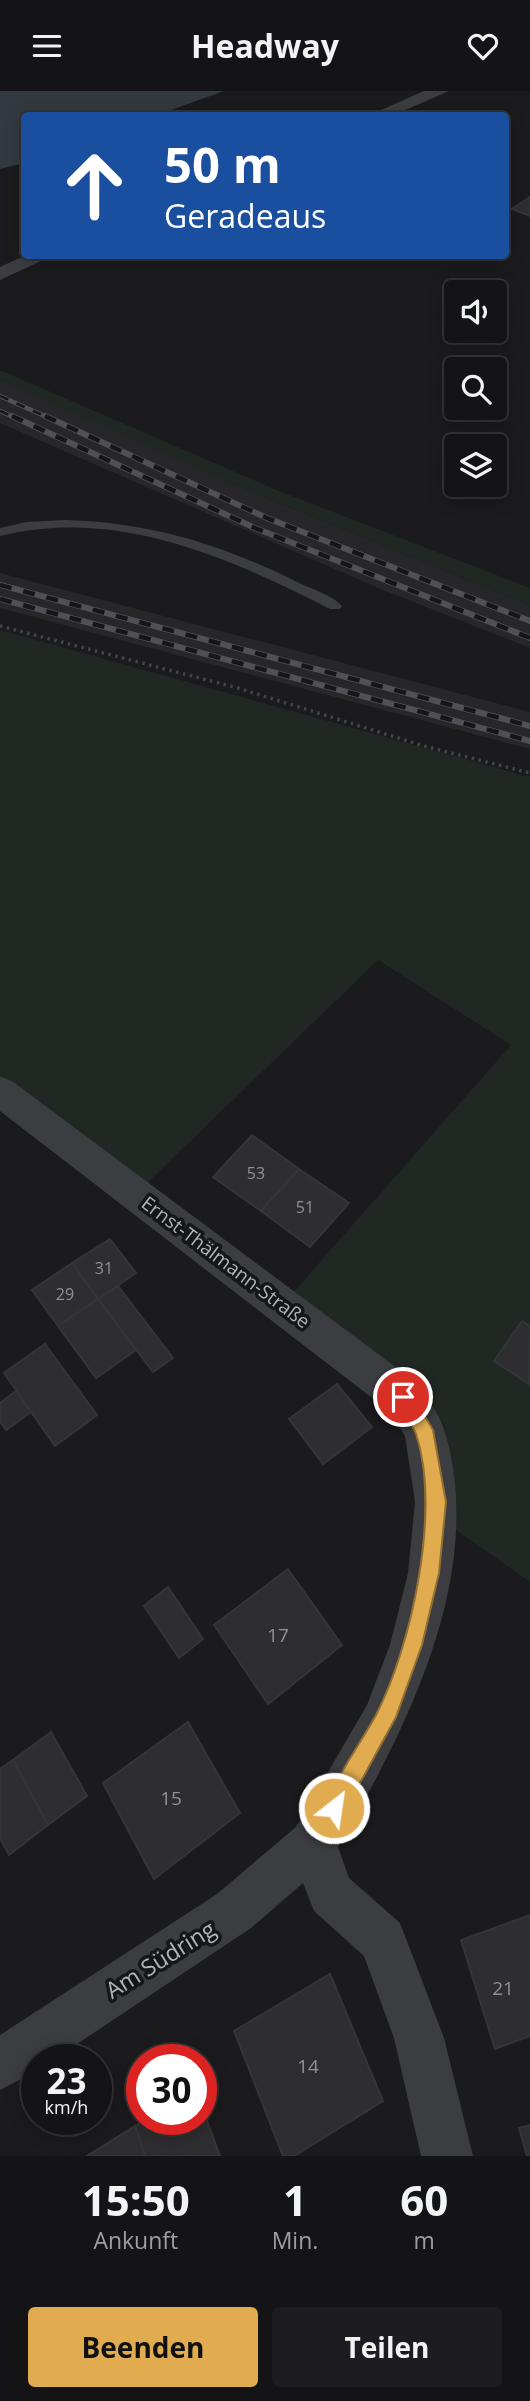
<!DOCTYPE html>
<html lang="de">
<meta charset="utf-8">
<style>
body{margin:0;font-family:"Open Sans",sans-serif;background:#1d1d1f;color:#f1f3f6;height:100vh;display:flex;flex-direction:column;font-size:26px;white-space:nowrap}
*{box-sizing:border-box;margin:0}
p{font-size:23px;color:#9d9ea1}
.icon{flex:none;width:38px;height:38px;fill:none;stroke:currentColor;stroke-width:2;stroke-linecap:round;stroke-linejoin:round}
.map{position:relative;height:2065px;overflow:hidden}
.details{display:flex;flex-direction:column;background:#141416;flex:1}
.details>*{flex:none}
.hud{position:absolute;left:21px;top:21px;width:488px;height:147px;border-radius:7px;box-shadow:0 4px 18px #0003,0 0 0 2px #333335;background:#1a4fa0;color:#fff;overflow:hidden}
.tools{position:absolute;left:444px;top:189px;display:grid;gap:14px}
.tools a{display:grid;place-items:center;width:63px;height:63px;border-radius:7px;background:#141416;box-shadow:0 4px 18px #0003,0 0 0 2px #333335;font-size:35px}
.speed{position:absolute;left:21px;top:1953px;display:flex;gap:14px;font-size:35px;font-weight:700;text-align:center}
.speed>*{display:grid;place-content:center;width:91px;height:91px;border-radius:50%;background:#141416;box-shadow:0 4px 18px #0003,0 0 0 2px #333335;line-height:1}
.speed small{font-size:18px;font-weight:400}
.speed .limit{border:10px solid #d22;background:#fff;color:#111}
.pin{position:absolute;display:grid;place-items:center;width:60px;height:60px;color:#fff;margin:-30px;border:4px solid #fff;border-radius:50%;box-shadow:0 2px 7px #0007}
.me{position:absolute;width:77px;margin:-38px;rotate:30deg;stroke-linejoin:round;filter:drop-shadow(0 0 5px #0008)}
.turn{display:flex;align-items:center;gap:24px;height:147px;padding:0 28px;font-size:32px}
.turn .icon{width:91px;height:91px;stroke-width:2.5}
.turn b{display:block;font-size:49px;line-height:60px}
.eta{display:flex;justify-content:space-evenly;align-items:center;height:119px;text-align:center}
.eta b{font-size:42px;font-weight:700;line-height:49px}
.primary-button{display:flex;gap:14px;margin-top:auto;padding:14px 28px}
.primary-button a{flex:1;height:80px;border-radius:7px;background:#e0ac4f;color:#111;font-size:28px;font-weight:700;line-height:80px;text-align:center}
.primary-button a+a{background:#1d1d1f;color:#f1f3f6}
header{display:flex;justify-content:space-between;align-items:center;height:91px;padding:0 28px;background:#141416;font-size:32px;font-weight:700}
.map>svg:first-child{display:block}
.built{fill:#272729}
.green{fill:#212722}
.water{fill:#323a3f}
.building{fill:#2e2e30;stroke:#353538;stroke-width:2}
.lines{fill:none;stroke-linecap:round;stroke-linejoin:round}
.path{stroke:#424448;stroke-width:3.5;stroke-dasharray:2.5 4.5;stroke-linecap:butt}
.service{fill:#3c3d41;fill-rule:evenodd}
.minor{fill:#3c3d41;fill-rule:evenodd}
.rail-far1-casing{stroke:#4f5156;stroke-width:4.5}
.rail-casing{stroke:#4f5156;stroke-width:6}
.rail-far1{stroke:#161618;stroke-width:2.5;stroke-dasharray:9;stroke-linecap:butt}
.rail{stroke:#161618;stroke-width:4.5;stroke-dasharray:12;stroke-linecap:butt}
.route{fill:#e0ac4f;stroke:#927033;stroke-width:2}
.labels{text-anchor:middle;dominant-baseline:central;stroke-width:7;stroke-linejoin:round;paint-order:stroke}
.number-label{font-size:16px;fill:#8e9198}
.street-label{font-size:19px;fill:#afb3bb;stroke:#161618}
.near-number-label{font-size:19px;fill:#8e9198}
.near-street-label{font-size:23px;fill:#afb3bb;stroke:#161618}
</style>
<header><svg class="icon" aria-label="menu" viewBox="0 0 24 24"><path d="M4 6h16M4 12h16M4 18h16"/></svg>Headway<svg class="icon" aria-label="heart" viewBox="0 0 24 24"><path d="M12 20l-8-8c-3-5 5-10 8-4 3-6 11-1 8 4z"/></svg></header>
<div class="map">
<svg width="530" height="2065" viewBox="0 0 530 2065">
<rect width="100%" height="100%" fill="#1b1b1d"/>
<g class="built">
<path d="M0,288L269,408L530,514V557L378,497L0,332Z"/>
<path d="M0,482L530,621V658L0,517Z"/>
</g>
<g class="green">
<path d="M0,279L279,400L530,497V514L269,408L35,305L0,288Z"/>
<path d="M0,539L530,686V1491L456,1439L444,1333L401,1292L290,1205L511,954L378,869L144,1095L0,984Z"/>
</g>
<path class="water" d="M0,0H224L157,24H24V72L0,78Z"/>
<g class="building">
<path d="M530,106V125L512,118Z"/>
<path d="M252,1044L299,1078L261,1120L213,1086Z"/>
<path d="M299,1078L349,1112L310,1156L261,1120Z"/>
<path d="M110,1148L136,1182L98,1208L72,1172Z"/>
<path d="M72,1172L98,1208L58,1235L32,1199Z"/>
<path d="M118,1195L173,1267L153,1281L98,1208Z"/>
<path d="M98,1208L136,1259L96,1287L58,1235Z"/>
<path d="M522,1230L530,1235L529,1293L494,1270Z"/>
<path d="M45,1253L97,1324L55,1355L4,1282Z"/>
<path d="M337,1293L372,1336L323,1373L289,1328Z"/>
<path d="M16,1300L31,1321L6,1339L0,1330V1312Z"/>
<path d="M288,1478L342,1554L268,1613L214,1534Z"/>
<path d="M168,1496L203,1548L179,1567L144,1515Z"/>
<path d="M188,1631L240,1722L154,1788L103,1692Z"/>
<path d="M51,1641L87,1705L48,1734L13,1669Z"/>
<path d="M13,1669L48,1734L9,1764L0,1747V1678Z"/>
<path d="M530,1824V1945L495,1958L461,1849Z"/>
<path d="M330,1883L383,2010L294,2065H283L234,1940Z"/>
<path d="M201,2014L220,2065H145L135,2035L147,2028H201Z"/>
<path d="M530,2034V2065H527L519,2037Z"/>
<path d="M135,2035L145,2065H87Z"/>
</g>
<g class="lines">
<path class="path" d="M0,535L238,597L424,655L530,682"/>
<path class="service" d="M65,429C149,431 224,454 299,492C312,498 332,504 342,515L340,518H330C228,466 117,416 0,445V437L26,431Z"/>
<g class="minor">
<path d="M424,0H449L394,24H370Z"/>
<path d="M26,164H54L0,189V176Z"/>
<path d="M0,985L12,990L417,1292C426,1307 439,1322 444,1338C488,1480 407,1637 338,1756L349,1787L400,1832L444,1947L473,2065H421L394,1947L364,1865L314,1820L303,1792L251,1837L53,1969H37V1980L0,1999V1944L217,1803L296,1736L367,1614L390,1554L408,1482L415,1411L405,1345L389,1320L0,1020Z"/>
</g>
<defs>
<g id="rail-far1">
<path d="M0,305L49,327"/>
<path d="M0,320L16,327"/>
</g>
<g id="rail">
<path d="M12,325L255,437L530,547"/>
<path d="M45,325L267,427L530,530"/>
<path d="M0,494L530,635"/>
<path d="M0,508L530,650"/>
</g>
</defs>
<use href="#rail-far1" class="rail-far1-casing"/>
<use href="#rail" class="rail-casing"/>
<use href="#rail-far1" class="rail-far1"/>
<use href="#rail" class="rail"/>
</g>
<path class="route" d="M403,1298L410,1300L433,1339L446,1411L439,1482L422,1554L396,1626L342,1725L334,1728L327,1725L324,1717C337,1684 359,1655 376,1624C412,1554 441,1419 416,1343C411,1330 400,1319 394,1306L397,1300Z"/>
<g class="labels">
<g class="number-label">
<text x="256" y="1082">53</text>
<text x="305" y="1116">51</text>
<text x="104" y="1177">31</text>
<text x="65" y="1203">29</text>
</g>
<g class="street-label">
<text transform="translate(226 1171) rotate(37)">Ernst-Thälmann-Straße</text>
</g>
<g class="near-number-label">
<text x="278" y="1544">17</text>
<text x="171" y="1707">15</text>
<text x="503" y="1897">21</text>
<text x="308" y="1975">14</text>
</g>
<g class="near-street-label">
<text transform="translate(160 1868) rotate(-32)">Am Südring</text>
</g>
</g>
</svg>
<div class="tools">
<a><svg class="icon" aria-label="sound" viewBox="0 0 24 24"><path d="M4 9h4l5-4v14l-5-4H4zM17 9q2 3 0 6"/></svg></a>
<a><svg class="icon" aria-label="search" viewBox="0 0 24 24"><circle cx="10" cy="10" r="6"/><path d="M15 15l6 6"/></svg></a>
<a><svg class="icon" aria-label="layers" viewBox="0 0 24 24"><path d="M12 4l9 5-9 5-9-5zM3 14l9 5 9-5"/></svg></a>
</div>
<div class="speed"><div>23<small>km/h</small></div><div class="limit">30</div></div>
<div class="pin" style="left:403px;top:1306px;background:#d93025"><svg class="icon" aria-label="arrive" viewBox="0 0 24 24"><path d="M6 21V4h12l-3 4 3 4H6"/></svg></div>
<svg class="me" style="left:334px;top:1717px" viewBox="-20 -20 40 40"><circle r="17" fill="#e0ac4f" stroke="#fff" stroke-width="3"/><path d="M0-11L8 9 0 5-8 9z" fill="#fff"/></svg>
<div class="hud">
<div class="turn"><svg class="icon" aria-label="ahead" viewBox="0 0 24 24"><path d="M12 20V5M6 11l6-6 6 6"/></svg><div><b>50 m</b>Geradeaus</div></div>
</div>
</div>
<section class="details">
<div class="eta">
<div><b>15:50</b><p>Ankunft</p></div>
<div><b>1</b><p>Min.</p></div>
<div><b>60</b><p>m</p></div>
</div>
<div class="primary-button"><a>Beenden</a><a>Teilen</a></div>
</section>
